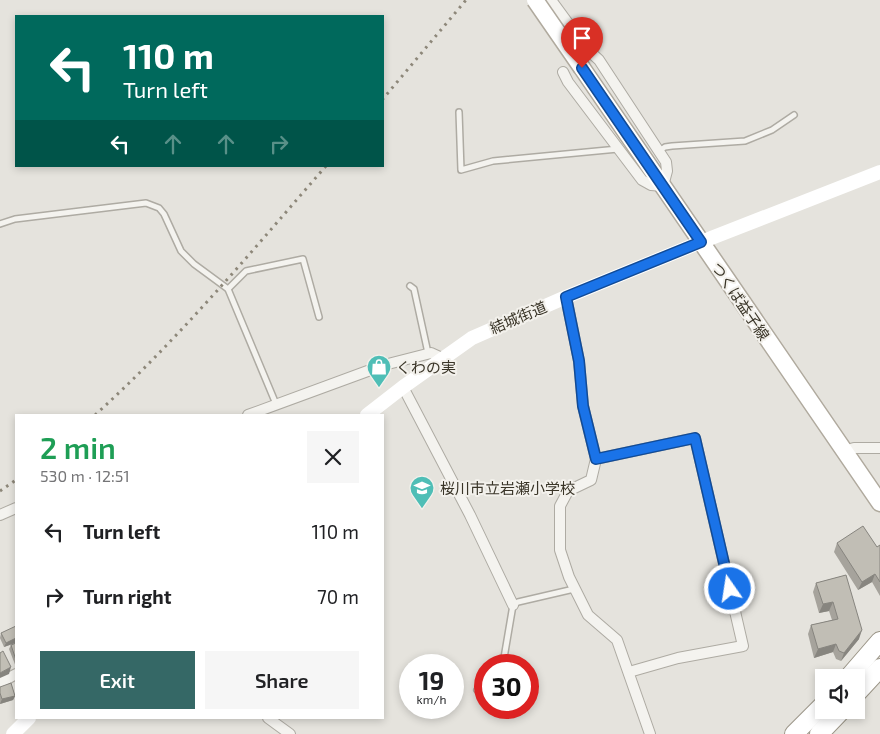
<!DOCTYPE html>
<meta charset="utf-8">
<style>
body{margin:0;font-family:"Exo 2","Noto Sans JP",sans-serif;background:#f6f6f6;color:#202124;height:100vh;display:flex;flex-direction:column;font-size:19px;white-space:nowrap}
*{box-sizing:border-box;margin:0}
p{font-size:16px;color:#757577}
.icon{flex:none;width:28px;height:28px;fill:none;stroke:currentColor;stroke-width:2;stroke-linecap:round;stroke-linejoin:round}
.map{position:relative;flex:1;overflow:hidden}
.details{position:absolute;left:15px;top:414px;width:369px;height:305px;display:flex;flex-direction:column;background:#fff;border-radius:0px;box-shadow:0 2px 8px #0003}
.details>*{flex:none}
.top-card{position:absolute;left:15px;top:15px;width:369px;height:152px;border-radius:0px;box-shadow:0 2px 8px #0003;background:#00695c;color:#fff;overflow:hidden}
.fabs{position:absolute;left:815px;top:669px;display:grid;gap:10px}
.fabs a{display:grid;place-items:center;width:50px;height:50px;border-radius:0px;background:#fff;box-shadow:0 2px 8px #0003;font-size:25px}
.speed{position:absolute;left:399px;top:654px;display:flex;gap:10px;font-size:25px;font-weight:700;text-align:center}
.speed>*{display:grid;place-content:center;width:65px;height:65px;border-radius:50%;background:#fff;box-shadow:0 2px 8px #0003;line-height:1}
.speed small{font-size:12px;font-weight:400}
.speed .limit{border:8px solid #d22;background:#fff;color:#111}
.pin{position:absolute;display:grid;place-items:center;width:42px;height:42px;color:#fff;margin:-51px -21px;border-radius:50% 50% 50% 0;rotate:-45deg;box-shadow:0 0 5px #0007}
.pin .icon{rotate:45deg}
.me{position:absolute;width:55px;margin:-28px;rotate:347deg;stroke-linejoin:round;filter:drop-shadow(0 0 4px #0008)}
.turn{display:flex;align-items:center;gap:18px;height:105px;padding:0 25px;font-size:22px}
.turn .icon{width:65px;height:65px;stroke-width:2.5}
.turn b{display:block;font-size:35px;line-height:42px}
.lanes{display:flex;align-items:center;height:48px;padding:0 25px;background:#0003;justify-content:center;gap:25px;direction:ltr}
.lanes .off{opacity:.35}
.round{display:grid;place-items:center;flex:none;width:52px;height:52px;border-radius:0px;background:#f6f6f6}
.overview{display:flex;align-items:center;justify-content:space-between;height:85px;padding:0 25px}
h1{font-size:30px;font-weight:600;line-height:38px;color:#1e9e55}
.cta{display:flex;gap:10px;margin-top:auto;padding:10px 25px}
.cta a{flex:1;height:58px;border-radius:0px;background:#356866;color:#fff;font-size:20px;font-weight:600;line-height:58px;text-align:center}
.cta a+a{background:#f6f6f6;color:#202124}
ul{padding:0;list-style:none}
li{display:flex;align-items:center;gap:15px;height:65px;padding:0 25px}
li div{flex:1}
li b{display:block;font-size:19px}
li em{font-style:normal}
.map>svg:first-child{display:block}
.lines{fill:none;stroke-linecap:round;stroke-linejoin:round}
.lane-casing{stroke:#aeaba3;stroke-width:8}
.street-casing{stroke:#aeaba3;stroke-width:12}
.primary-casing{stroke:#b0aa9e;stroke-width:19}
.highway-casing{stroke:#9a9486;stroke-width:20}
.lane{stroke:#f4f3ef;stroke-width:5}
.street{stroke:#f4f3ef;stroke-width:10}
.secondary{stroke:#fff;stroke-width:14}
.primary{stroke:#fff;stroke-width:16}
.highway{stroke:#fff;stroke-width:18}
.rail{stroke:#8d8779;stroke-width:3;stroke-dasharray:2.5 5;stroke-linecap:butt}
.primary-bridge-casing{stroke:#b0aa9e;stroke-width:19;stroke-linecap:butt}
.primary-bridge{stroke:#fff;stroke-width:16}
.wall{fill:#a6a39c}
.shaded-wall{fill:#87857f}
.building{fill:#c1beb5;stroke:#87857f}
.route-casing{stroke:#114b97;stroke-width:12}
.route{stroke:#1a73e8;stroke-width:9}
.labels{text-anchor:middle;dominant-baseline:central;stroke-width:4;stroke-linejoin:round;paint-order:stroke}
.street-label{font-size:15px;fill:#3a3528;stroke:#f3f1ec}
.poi-label{font-size:15px;fill:#3a3528;stroke:#f3f1ec;text-anchor:start}
</style>
<div class="map">
<svg width="880" height="734" viewBox="0 0 880 734">
<rect width="100%" height="100%" fill="#e5e3dd"/>
<g class="lines">
<defs>
<g id="lane">
<path d="M459,112L461,170L493,161L618,149"/>
<path d="M659,151L665,147L672,146L745,141L772,130L794,115"/>
<path d="M0,224L15,219L146,203L159,208L164,214L181,251L194,264L228,289L276,404"/>
<path d="M410,286L414,289L428,353"/>
<path d="M228,289L246,271L303,259L319,317"/>
<path d="M497,665L504,658L513,605L518,602L574,589"/>
<path d="M477,690L485,680"/>
</g>
<g id="street">
<path d="M551,0L587,49L599,60L666,162L667,171L663,186L651,185L642,180L568,82L563,72"/>
<path d="M566,297L579,361L583,406L596,459L591,480L568,491L560,506V550L569,577L588,615L617,640L650,734"/>
<path d="M403,387L470,515L513,605"/>
<path d="M248,415L384,365L431,353L442,358"/>
<path d="M844,451L854,448H880"/>
<path d="M596,459L695,438L743,646L678,658L629,672"/>
<path d="M0,515L16,508"/>
<path d="M0,683L16,674"/>
<path d="M268,718L290,734"/>
</g>
<path id="primary" d="M582,68L880,503"/>
<g id="highway">
<path d="M848,678L880,641"/>
<path d="M856,694L880,668"/>
<path d="M794,734L824,704"/>
<path d="M819,734L842,710"/>
</g>
</defs>
<use href="#lane" class="lane-casing"/>
<use href="#street" class="street-casing"/>
<use href="#primary" class="primary-casing"/>
<use href="#highway" class="highway-casing"/>
<use href="#lane" class="lane"/>
<use href="#street" class="street"/>
<g class="secondary">
<path d="M367,415L403,387L472,338L566,297L701,242L880,172"/>
<path d="M13,734L29,718"/>
</g>
<use href="#primary" class="primary"/>
<use href="#highway" class="highway"/>
<g class="rail">
<path d="M382,100L466,0"/>
<path d="M95,415C179,339 251,252 326,166"/>
<path d="M0,491L16,480"/>
</g>
<defs>
<path id="primary-bridge" d="M535,0L582,68"/>
</defs>
<use href="#primary-bridge" class="primary-bridge-casing"/>
<use href="#primary-bridge" class="primary-bridge"/>
</g>
<g class="wall">
<path d="M837,543L877,547L880,545V596L872,582L858,590L834,552Z"/>
<path d="M846,575L859,639L841,661L836,659L833,652L814,658L808,634L811,625L832,620L829,611L819,613L813,592L816,583Z"/>
<path d="M1,633L16,639L15,643L4,647L0,638Z"/>
<path d="M16,643V667L9,649L11,645Z"/>
<path d="M0,687L15,696L13,700L0,704Z"/>
</g>
<g class="shaded-wall">
<path d="M875,574L872,582L858,590L862,582Z"/>
<path d="M833,602L829,611L819,613L823,604Z"/>
<path d="M862,630L859,639L841,661L844,653Z"/>
<path d="M16,636V639L15,643L4,647L6,643Z"/>
<path d="M836,644L833,652L814,658L818,649Z"/>
<path d="M11,667L9,674L0,678V673Z"/>
<path d="M15,696L13,700L0,704L2,699Z"/>
</g>
<g class="building">
<path d="M863,526L877,547L880,545V582L875,574L862,582L837,543Z"/>
<path d="M846,575L862,630L844,653L839,651L836,644L818,649L811,625L838,619L833,602L823,604L816,583Z"/>
<path d="M16,626V638L6,643L1,633Z"/>
<path d="M16,643V660L11,645Z"/>
<path d="M3,651L11,667L0,673V653Z"/>
<path d="M11,683L15,696L2,699L0,693V687Z"/>
</g>
<g class="lines">
<defs>
<path id="route" d="M582,68L701,242L566,297L579,361L583,406L596,459L695,438L730,589"/>
</defs>
<use href="#route" class="route-casing"/>
<use href="#route" class="route"/>
</g>
<defs>
<symbol id="shop-pin" viewBox="-11 -11 22 30"><path d="M0 17L-7.5 6A9.5 9.5 0 1 1 7.5 6Z" fill="#4fbeb6" stroke="#f3f1ec"/><path d="M-5-2.5h2.3a2.7 3.5 0 0 1 5.4 0H5L5.5 6h-11ZM-1.5-2.5h3a1.5 2.3 0 0 0-3 0Z" fill="#fff"/></symbol>
<symbol id="school-pin" viewBox="-11 -11 22 30"><path d="M0 17L-7.5 6A9.5 9.5 0 1 1 7.5 6Z" fill="#4fbeb6" stroke="#f3f1ec"/><path d="M0-5L7-2L0 1L-7-2ZM-4 1L0 2.5L4 1V4Q0 6-4 4Z" fill="#fff"/></symbol>
</defs>
<g fill-rule="evenodd">
<use href="#shop-pin" x="365" y="353" width="28" height="38"/>
<use href="#school-pin" x="408" y="474" width="28" height="38"/>
</g>
<g class="labels">
<g class="street-label">
<text transform="translate(741 301) rotate(56)">つくば益子線</text>
<text transform="translate(518 317) rotate(-23)">結城街道</text>
</g>
<g class="poi-label">
<text x="396" y="367">くわの実</text>
<text x="440" y="488">桜川市立岩瀬小学校</text>
</g>
</g>
</svg>
<div class="fabs">
<a><svg class="icon" aria-label="sound" viewBox="0 0 24 24"><path d="M4 9h4l5-4v14l-5-4H4zM17 9q2 3 0 6"/></svg></a>
</div>
<div class="speed"><div>19<small>km/h</small></div><div class="limit">30</div></div>
<div class="pin" style="left:582px;top:68px;background:#d93025"><svg class="icon" aria-label="arrive" viewBox="0 0 24 24"><path d="M6 21V4h12l-3 4 3 4H6"/></svg></div>
<svg class="me" style="left:730px;top:589px" viewBox="-20 -20 40 40"><circle r="17" fill="#1a73e8" stroke="#fff" stroke-width="3"/><path d="M0-11L8 9 0 5-8 9z" fill="#fff"/></svg>
<div class="top-card">
<div class="turn"><svg class="icon" aria-label="left" viewBox="0 0 24 24"><path d="M17 20v-9H6M10 6l-5 5 5 5"/></svg><div><b>110 m</b>Turn left</div></div>
<div class="lanes"><svg class="icon" aria-label="left" viewBox="0 0 24 24"><path d="M17 20v-9H6M10 6l-5 5 5 5"/></svg><svg class="icon off" aria-label="ahead" viewBox="0 0 24 24"><path d="M12 20V5M6 11l6-6 6 6"/></svg><svg class="icon off" aria-label="ahead" viewBox="0 0 24 24"><path d="M12 20V5M6 11l6-6 6 6"/></svg><svg class="icon off" aria-label="right" viewBox="0 0 24 24"><path d="M7 20v-9h11M14 6l5 5-5 5"/></svg></div>
</div>
<section class="details">
<div class="overview"><div><h1>2 min</h1><p>530 m · 12:51</p></div><a class="round"><svg class="icon" aria-label="close" viewBox="0 0 24 24"><path d="M6 6l12 12M18 6L6 18"/></svg></a></div>
<ul>
<li><svg class="icon" aria-label="left" viewBox="0 0 24 24"><path d="M17 20v-9H6M10 6l-5 5 5 5"/></svg><div><b>Turn left</b></div><em>110 m</em></li>
<li><svg class="icon" aria-label="right" viewBox="0 0 24 24"><path d="M7 20v-9h11M14 6l5 5-5 5"/></svg><div><b>Turn right</b></div><em>70 m</em></li>
</ul>
<div class="cta"><a>Exit</a><a>Share</a></div>
</section>
</div>
